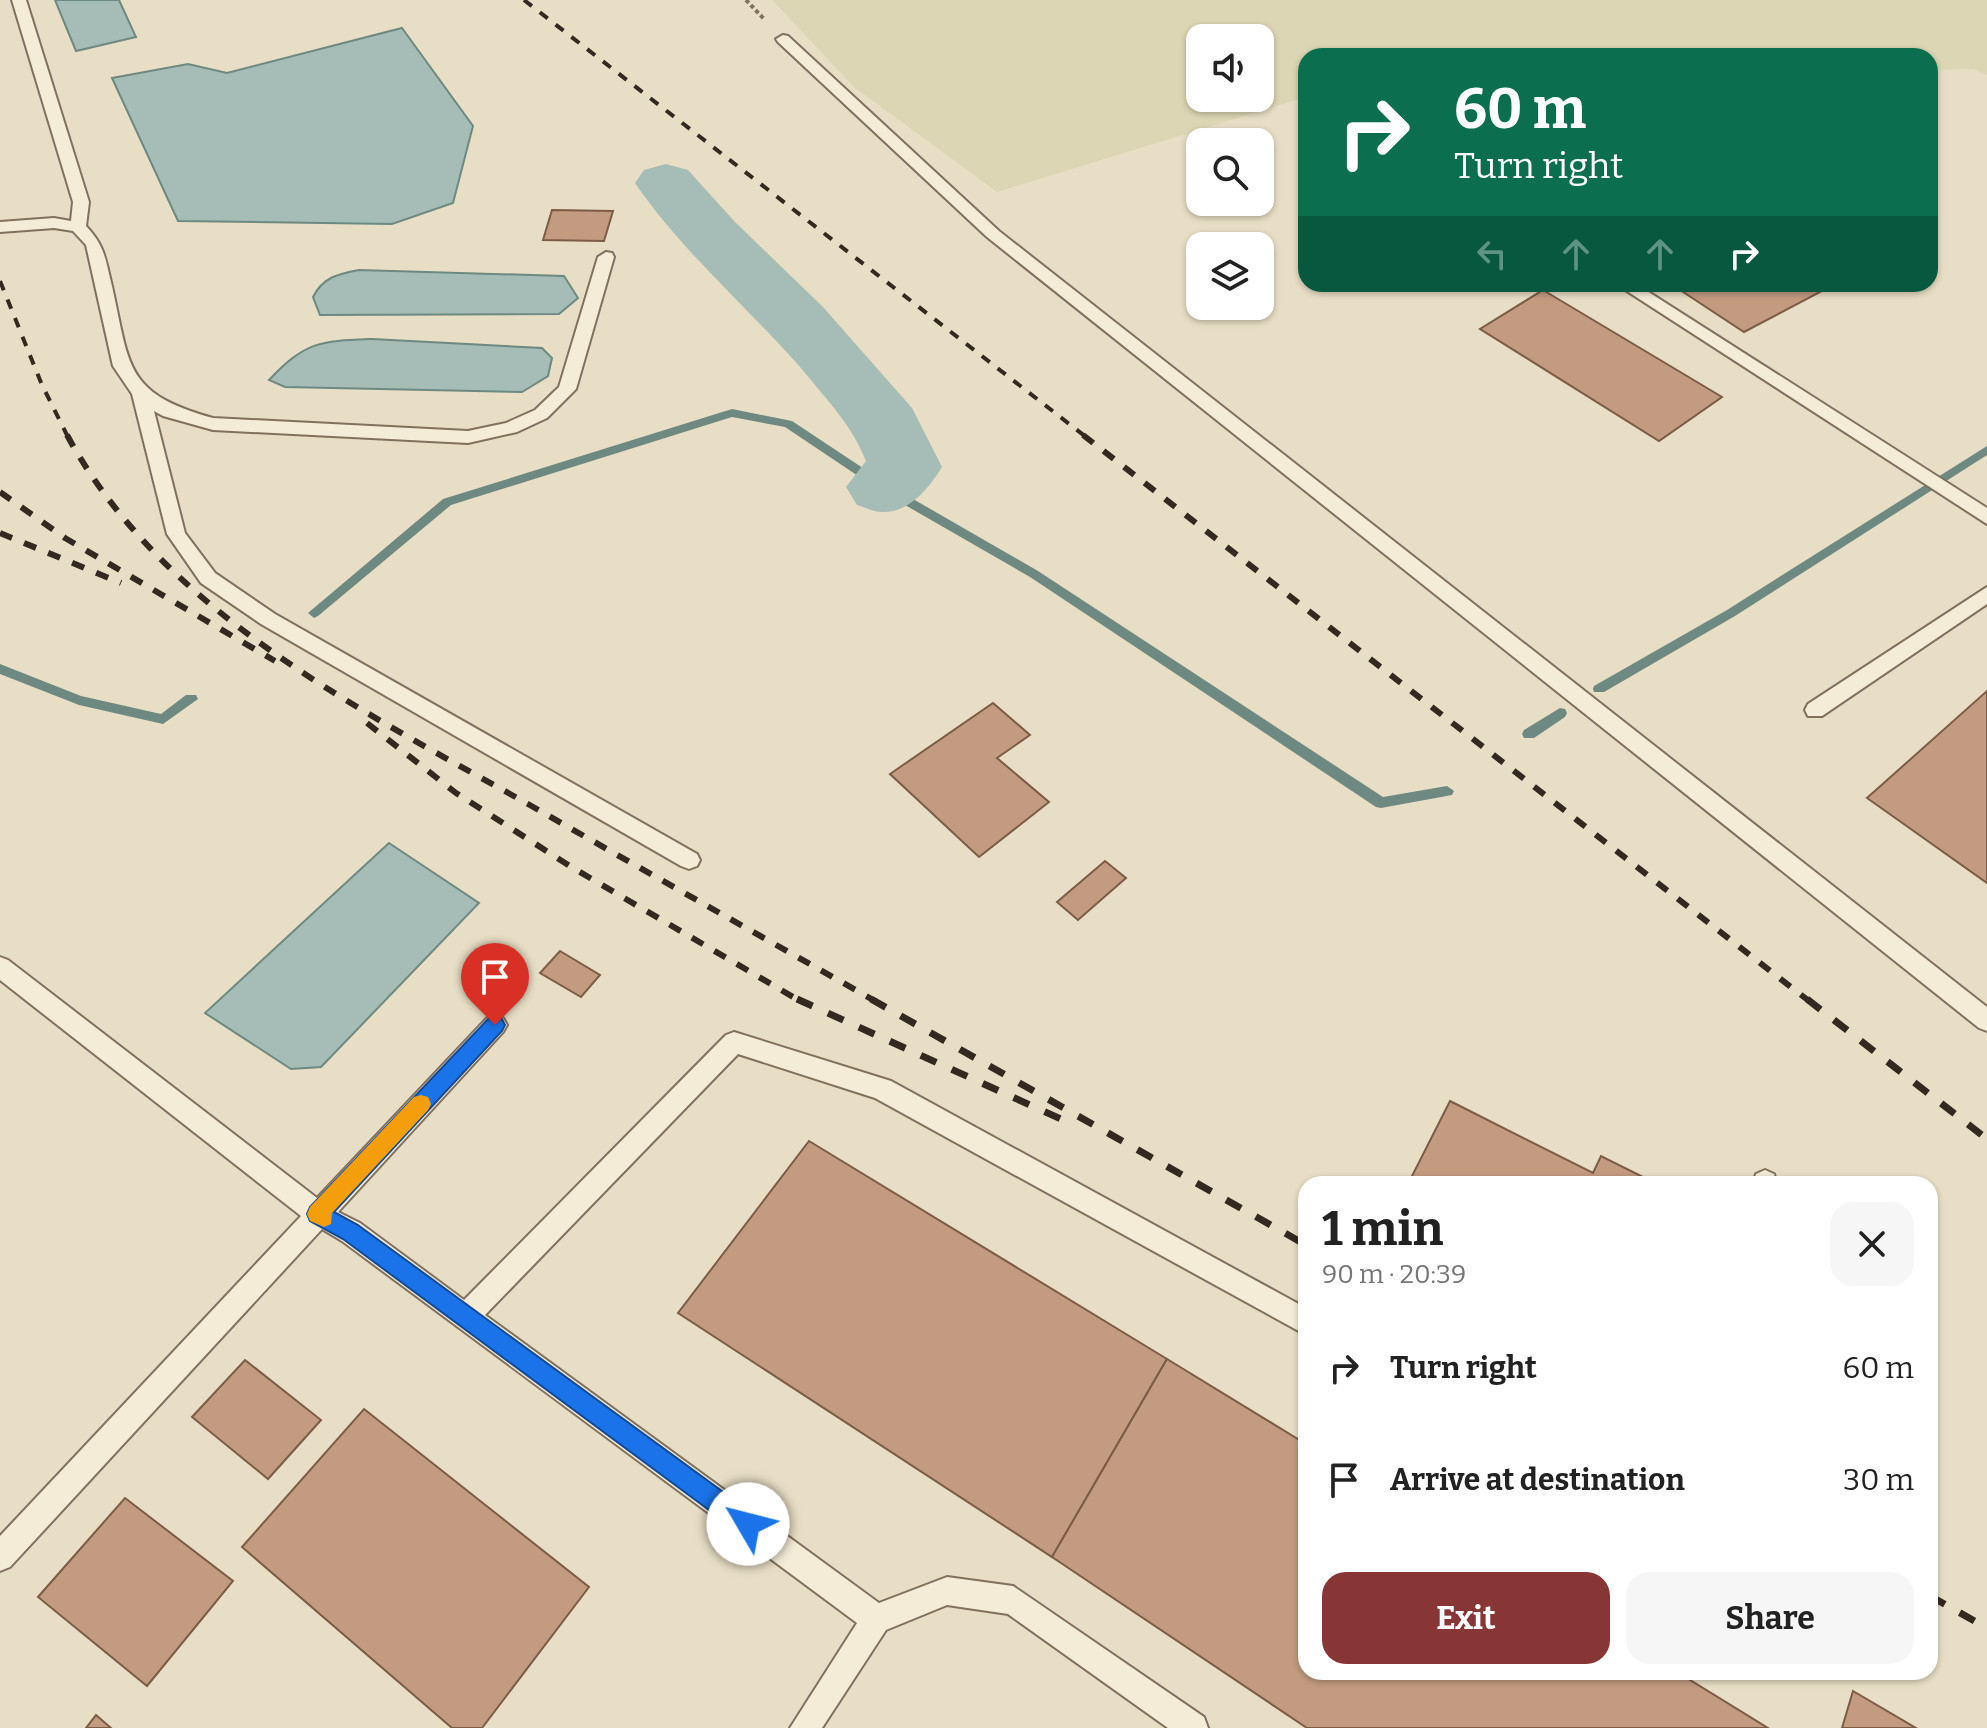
<!DOCTYPE html>
<meta charset="utf-8">
<style>
body{margin:0;font-family:Bitter,serif;background:#f6f6f6;color:#222;height:100vh;display:flex;flex-direction:column;font-size:30px;white-space:nowrap}
*{box-sizing:border-box;margin:0}
p{font-size:26px;color:#767676}
.icon{flex:none;width:44px;height:44px;fill:none;stroke:currentColor;stroke-width:2;stroke-linecap:round;stroke-linejoin:round}
.map{position:relative;flex:1;overflow:hidden}
.drawer{position:absolute;left:1298px;top:1176px;width:640px;height:504px;display:flex;flex-direction:column;background:#fff;border-radius:24px;box-shadow:0 2px 6px #0004}
.drawer>*{flex:none}
.banner{position:absolute;left:1298px;top:48px;width:640px;height:244px;border-radius:24px;box-shadow:0 2px 6px #0004;background:#0b6e4f;color:#fff;overflow:hidden}
.fabs{position:absolute;left:1186px;top:24px;display:grid;gap:16px}
.fabs a{display:grid;place-items:center;width:88px;height:88px;border-radius:16px;background:#fff;box-shadow:0 2px 6px #0004;font-size:40px}
.pin{position:absolute;display:grid;place-items:center;width:68px;height:68px;color:#fff;margin:-82px -34px;border-radius:50% 50% 50% 0;rotate:-45deg;box-shadow:0 0 8px #0007}
.pin .icon{rotate:45deg}
.me{position:absolute;width:88px;margin:-44px;rotate:307deg;stroke-linejoin:round;filter:drop-shadow(0 0 6px #0008)}
.turn{display:flex;align-items:center;gap:28px;height:168px;padding:0 24px;font-size:36px}
.turn .icon{width:104px;height:104px;stroke-width:2.5}
.turn b{display:block;font-size:56px;line-height:68px}
.lanes{display:flex;align-items:center;height:76px;padding:0 24px;background:#0003;justify-content:center;gap:40px;direction:ltr}
.lanes .off{opacity:.35}
.round{display:grid;place-items:center;flex:none;width:84px;height:84px;border-radius:24px;background:#f6f6f6}
.summary{display:flex;align-items:center;justify-content:space-between;height:136px;padding:0 24px}
h1{font-size:48px;font-weight:700;line-height:60px}
.action{display:flex;gap:16px;margin-top:auto;padding:16px 24px}
.action a{flex:1;height:92px;border-radius:24px;background:#883536;color:#fff;font-size:32px;font-weight:700;line-height:92px;text-align:center}
.action a+a{background:#f6f6f6;color:#222}
ul{padding:0;list-style:none}
li{display:flex;align-items:center;gap:24px;height:112px;padding:0 24px}
li div{flex:1}
li b{display:block;font-size:30px}
li em{font-style:normal}
.map>svg:first-child{display:block}
.farmland{fill:#ddd6b4;fill-rule:evenodd}
.water{fill:#a6bcb6;stroke:#6e8982;stroke-width:2}
.lines{fill:none;stroke-linecap:round;stroke-linejoin:round}
.stream{fill:#6e8982;fill-rule:evenodd}
.river{fill:#a6bcb6;fill-rule:evenodd}
.building{fill:#c29b80;stroke:#7d5c46;stroke-width:2}
.lane-casing{stroke:#81705e;stroke-width:4}
.path{stroke:#81705e;stroke-width:4;stroke-dasharray:4 3;stroke-linecap:butt}
.lane{fill:#f4ecd7;fill-rule:evenodd}
.rail-far2{stroke:#332920;stroke-width:4;stroke-dasharray:10 10;stroke-linecap:butt}
.rail-far1{stroke:#332920;stroke-width:6;stroke-dasharray:13 13;stroke-linecap:butt}
.rail{stroke:#332920;stroke-width:7;stroke-dasharray:17 17;stroke-linecap:butt}
.route{fill:#1a73e8;stroke:#114b97;stroke-width:2}
.slow{fill:#f59e0b}
</style>
<div class="map">
<svg width="1987" height="1728" viewBox="0 0 1987 1728">
<rect width="100%" height="100%" fill="#e8dec5"/>
<path class="farmland" d="M772,0H1987V75L1973,69L1930,70V56H1306V97L997,192L854,87ZM1200,38H1260V98H1200Z"/>
<g class="water">
<path d="M55,0H119L136,37L76,51Z"/>
<path d="M402,28L473,126L453,203L392,224L178,221L112,78L188,64L227,73Z"/>
<path d="M359,270L564,276L578,298L559,314L320,315L313,297C323,277 338,274 359,270Z"/>
<path d="M372,339L542,348L552,358L548,376L522,392L285,387L269,380C306,341 320,341 372,339Z"/>
<path d="M389,843L479,903L321,1067L291,1069L205,1013Z"/>
</g>
<g class="lines">
<g class="stream">
<path d="M732,409L792,421L887,484L1038,571L1383,797L1447,786L1454,791L1452,795L1381,808L1376,807L1030,577L879,490L785,427L732,417L451,505L318,616L314,618L308,613L443,499Z"/>
<path d="M1987,446V455L1735,616L1604,692H1594L1593,689L1594,686L1727,610Z"/>
<path d="M0,664L81,696L161,714L186,695H196L198,699L163,724L79,705L0,674Z"/>
<path d="M1560,708L1565,709L1567,713L1565,717L1534,738H1524L1522,734L1524,730Z"/>
</g>
<path class="river" d="M666,164L688,170L735,222L823,307L912,408L942,467C929,488 909,513 882,512C874,512 864,507 857,505L846,487L866,461C853,428 833,407 811,380C755,313 685,256 635,183L644,170Z"/>
</g>
<g class="building">
<path d="M552,210L613,211L604,241L543,240Z"/>
<path d="M1671,284H1835L1744,332Z"/>
<path d="M1543,290L1722,397L1659,441L1480,329Z"/>
<path d="M1987,691V883L1867,798Z"/>
<path d="M993,703L1030,735L997,758L1049,802L979,857L890,774Z"/>
<path d="M1105,861L1126,878L1078,920L1057,902Z"/>
<path d="M560,951L600,975L581,997L540,973Z"/>
<path d="M1450,1101L1593,1173L1601,1156L1657,1184H1408Z"/>
<path d="M809,1141L1167,1359L1052,1557L678,1313Z"/>
<path d="M1167,1359L1306,1444V1672H1677L1768,1728H1307L1052,1557Z"/>
<path d="M245,1360L321,1420L268,1479L192,1417Z"/>
<path d="M364,1409L589,1587L482,1728H452L242,1547Z"/>
<path d="M125,1498L233,1581L147,1686L38,1597Z"/>
<path d="M1853,1691L1916,1728H1842Z"/>
<path d="M96,1715L111,1728H86Z"/>
</g>
<g class="lines">
<defs>
<g id="lane">
<path d="M12,0H26L89,202L86,226C104,245 105,257 111,282C130,364 122,393 213,418L468,431L506,423L535,410L559,387L598,257L606,252L612,253L614,257L576,389L547,418L517,432L468,443L213,430L163,416L154,411L185,533L215,573L275,614L697,854L700,860L697,866L689,869L681,866L261,624L201,583L167,534L132,394L113,366L86,245L73,231L54,228L0,232V222L54,218L71,221L73,202Z"/>
<path d="M783,35L788,36L999,231L1987,1007V1031L1979,1028L987,237L778,42L776,39Z"/>
<path d="M1616,284H1636L1987,508V524Z"/>
<path d="M1987,587V604L1822,716H1808L1805,710L1808,704Z"/>
<path d="M0,957L8,960L317,1198L487,1018L495,1015L503,1018L507,1025L503,1032L338,1212L360,1223L464,1300L726,1035L734,1032L891,1081L1306,1308V1335L875,1098L738,1054L485,1315L879,1603L947,1577L1013,1586L1204,1717L1208,1728H1168L1008,1614L947,1605L886,1630L822,1728H790L857,1623L342,1241L322,1229L10,1567L0,1571V1536L301,1216L0,980Z"/>
<path d="M1765,1170L1774,1174L1777,1184H1753L1756,1174Z"/>
</g>
</defs>
<use href="#lane" class="lane-casing"/>
<path class="path" d="M746,0L765,20"/>
<use href="#lane" class="lane"/>
<g class="rail-far2">
<path d="M524,0L1086,437"/>
<path d="M0,281L42,385L68,437"/>
</g>
<g class="rail-far1">
<path d="M67,435C163,612 359,709 528,804C643,870 759,935 875,1001"/>
<path d="M1083,435L1809,1001"/>
<path d="M0,492L65,538L275,661"/>
<path d="M0,533L121,583"/>
<path d="M367,723L456,793L573,868L800,1001"/>
</g>
<g class="rail">
<path d="M797,999L1074,1125"/>
<path d="M871,999L1306,1245"/>
<path d="M1807,999L1987,1139"/>
<path d="M1930,1596L1987,1628"/>
</g>
</g>
<path class="route" d="M495,1016L502,1019L505,1025L502,1031L334,1212L358,1225L756,1516L759,1524L756,1533L748,1536L740,1533L343,1239L310,1221L307,1214L310,1207L488,1019Z"/>
<path class="slow" d="M421,1095L428,1097L431,1104L428,1110L332,1213L331,1224L324,1227L310,1221L307,1214L310,1207L414,1097Z"/>
</svg>
<div class="fabs">
<a><svg class="icon" aria-label="sound" viewBox="0 0 24 24"><path d="M4 9h4l5-4v14l-5-4H4zM17 9q2 3 0 6"/></svg></a>
<a><svg class="icon" aria-label="search" viewBox="0 0 24 24"><circle cx="10" cy="10" r="6"/><path d="M15 15l6 6"/></svg></a>
<a><svg class="icon" aria-label="layers" viewBox="0 0 24 24"><path d="M12 4l9 5-9 5-9-5zM3 14l9 5 9-5"/></svg></a>
</div>
<div class="pin" style="left:495px;top:1025px;background:#d93025"><svg class="icon" aria-label="arrive" viewBox="0 0 24 24"><path d="M6 21V4h12l-3 4 3 4H6"/></svg></div>
<svg class="me" style="left:748px;top:1524px" viewBox="-20 -20 40 40"><circle r="19" fill="#fff"/><path d="M0-13L10 11 0 6-10 11z" fill="#1a73e8"/></svg>
<div class="banner">
<div class="turn"><svg class="icon" aria-label="right" viewBox="0 0 24 24"><path d="M7 20v-9h11M14 6l5 5-5 5"/></svg><div><b>60 m</b>Turn right</div></div>
<div class="lanes"><svg class="icon off" aria-label="left" viewBox="0 0 24 24"><path d="M17 20v-9H6M10 6l-5 5 5 5"/></svg><svg class="icon off" aria-label="ahead" viewBox="0 0 24 24"><path d="M12 20V5M6 11l6-6 6 6"/></svg><svg class="icon off" aria-label="ahead" viewBox="0 0 24 24"><path d="M12 20V5M6 11l6-6 6 6"/></svg><svg class="icon" aria-label="right" viewBox="0 0 24 24"><path d="M7 20v-9h11M14 6l5 5-5 5"/></svg></div>
</div>
<section class="drawer">
<div class="summary"><div><h1>1 min</h1><p>90 m · 20:39</p></div><a class="round"><svg class="icon" aria-label="close" viewBox="0 0 24 24"><path d="M6 6l12 12M18 6L6 18"/></svg></a></div>
<ul>
<li><svg class="icon" aria-label="right" viewBox="0 0 24 24"><path d="M7 20v-9h11M14 6l5 5-5 5"/></svg><div><b>Turn right</b></div><em>60 m</em></li>
<li><svg class="icon" aria-label="arrive" viewBox="0 0 24 24"><path d="M6 21V4h12l-3 4 3 4H6"/></svg><div><b>Arrive at destination</b></div><em>30 m</em></li>
</ul>
<div class="action"><a>Exit</a><a>Share</a></div>
</section>
</div>
